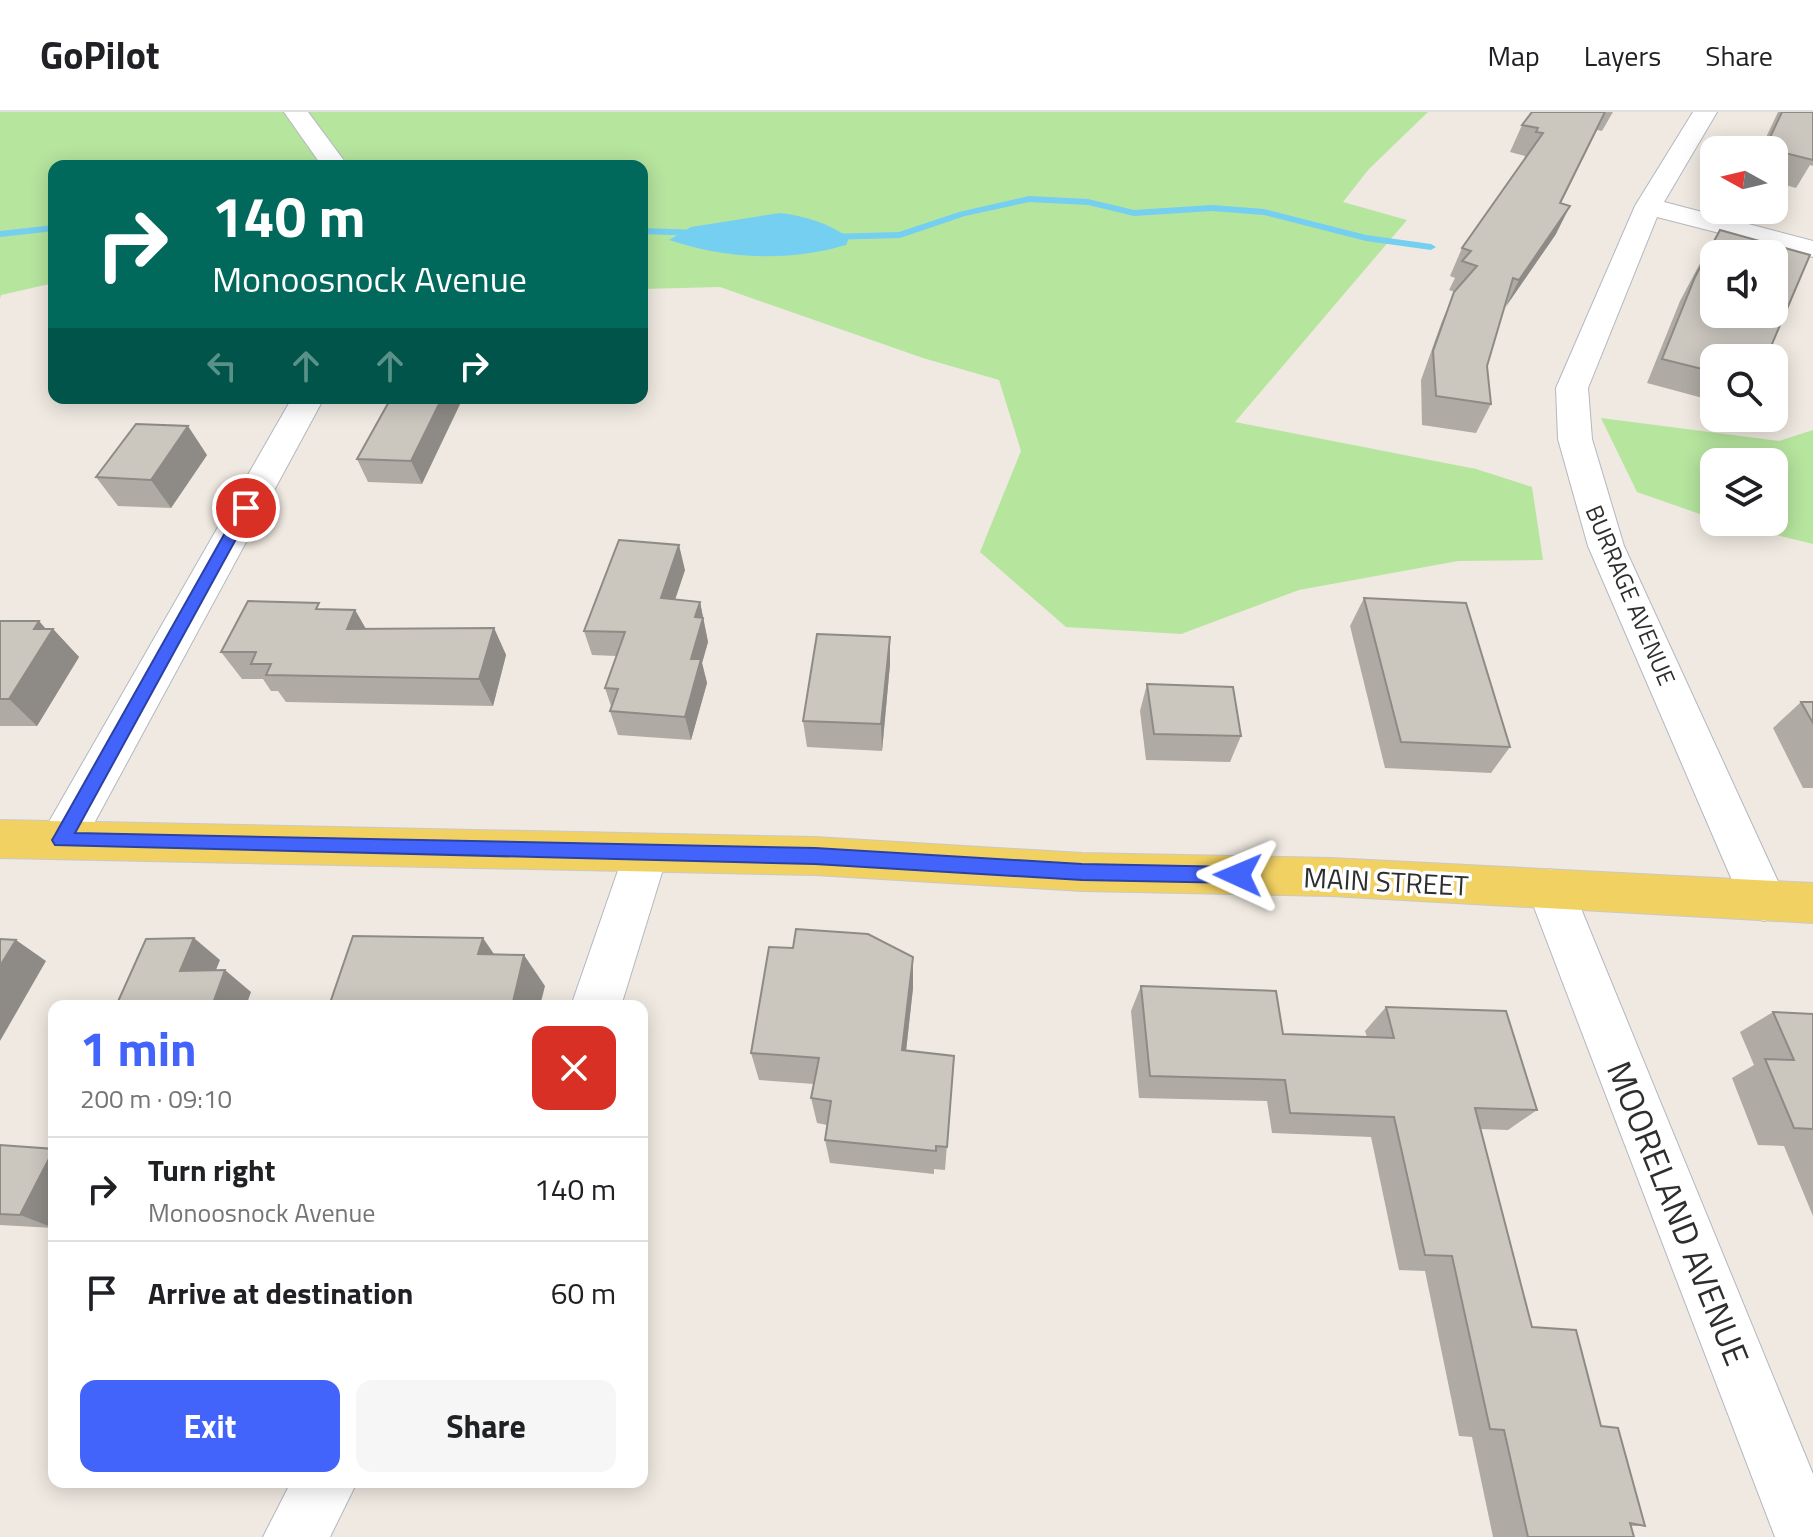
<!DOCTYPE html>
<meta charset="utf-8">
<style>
body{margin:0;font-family:"Titillium Web",sans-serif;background:#f6f6f6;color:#202124;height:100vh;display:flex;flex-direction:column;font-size:30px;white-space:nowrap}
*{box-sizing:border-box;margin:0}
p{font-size:26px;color:#757577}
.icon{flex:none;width:44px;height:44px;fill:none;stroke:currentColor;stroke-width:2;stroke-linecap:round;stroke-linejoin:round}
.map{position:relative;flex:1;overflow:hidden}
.panel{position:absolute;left:48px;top:888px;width:600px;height:488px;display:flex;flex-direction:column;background:#fff;border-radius:16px;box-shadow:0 4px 20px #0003}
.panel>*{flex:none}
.banner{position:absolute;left:48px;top:48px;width:600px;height:244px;border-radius:16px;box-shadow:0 4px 20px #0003;background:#00695c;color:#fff;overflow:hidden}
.needle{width:52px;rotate:278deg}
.fabs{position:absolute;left:1700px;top:24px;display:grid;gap:16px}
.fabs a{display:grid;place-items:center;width:88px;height:88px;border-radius:16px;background:#fff;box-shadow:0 4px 20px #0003;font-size:40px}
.pin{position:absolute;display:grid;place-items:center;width:68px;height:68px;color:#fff;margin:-34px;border:4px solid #fff;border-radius:50%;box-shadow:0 2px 8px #0007}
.me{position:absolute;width:88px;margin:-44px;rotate:271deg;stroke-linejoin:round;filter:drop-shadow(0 0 6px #0008)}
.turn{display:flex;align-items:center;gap:28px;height:168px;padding:0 32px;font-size:36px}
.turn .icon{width:104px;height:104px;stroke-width:2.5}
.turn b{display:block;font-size:56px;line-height:68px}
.lanes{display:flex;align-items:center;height:76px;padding:0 32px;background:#0003;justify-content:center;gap:40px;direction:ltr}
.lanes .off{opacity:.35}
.round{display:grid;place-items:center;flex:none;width:84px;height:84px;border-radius:16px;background:#f6f6f6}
.headline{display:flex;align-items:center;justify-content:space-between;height:136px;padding:0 32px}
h1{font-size:48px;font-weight:700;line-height:60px;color:#4264fb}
.action{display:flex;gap:16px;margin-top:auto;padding:16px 32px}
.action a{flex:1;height:92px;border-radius:16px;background:#4264fb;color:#fff;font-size:32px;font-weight:700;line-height:92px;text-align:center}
.action a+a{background:#f6f6f6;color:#202124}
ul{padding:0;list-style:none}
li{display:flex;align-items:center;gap:24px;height:104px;padding:0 32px;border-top:2px solid #e0e0e0}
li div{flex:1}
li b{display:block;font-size:30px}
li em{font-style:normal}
header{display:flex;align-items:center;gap:48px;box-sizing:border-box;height:112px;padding:0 40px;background:#fff;border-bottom:2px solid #e0e0e0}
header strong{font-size:38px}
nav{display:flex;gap:44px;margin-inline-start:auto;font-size:28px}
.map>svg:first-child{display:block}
.green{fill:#b6e59e}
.water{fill:#75cff0}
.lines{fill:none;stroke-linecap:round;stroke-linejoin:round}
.stream{fill:#75cff0;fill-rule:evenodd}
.minor-casing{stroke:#b4b7c1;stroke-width:2}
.major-casing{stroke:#c9c9c9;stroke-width:2}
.minor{fill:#fff;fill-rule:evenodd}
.major{fill:#f2d163;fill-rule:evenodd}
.wall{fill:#afaba4}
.shaded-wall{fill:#8e8b86}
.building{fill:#cbc7bf;stroke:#8e8b86;stroke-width:2;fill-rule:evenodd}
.route{fill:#4264fb;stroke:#2b41a3;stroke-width:2}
.labels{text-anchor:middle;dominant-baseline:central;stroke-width:7;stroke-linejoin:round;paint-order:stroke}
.far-street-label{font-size:24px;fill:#2e2e2e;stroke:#fff}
.street-label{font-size:28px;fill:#2e2e2e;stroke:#fff}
.near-street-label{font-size:34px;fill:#2e2e2e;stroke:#fff}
</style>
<header>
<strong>GoPilot</strong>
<nav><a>Map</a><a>Layers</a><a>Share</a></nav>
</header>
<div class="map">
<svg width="1813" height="1425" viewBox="0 0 1813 1425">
<rect width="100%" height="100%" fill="#efe9e1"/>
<g class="green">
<path d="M0,0H1428L1368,58L1343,90L1407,108L1235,310L1476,357L1532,375L1543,448L1458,449L1299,478L1181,522L1066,515L980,440L1021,339L999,268L923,246L720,175L642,177V54H54V171L1,183L0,187Z"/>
<path d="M1601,306L1779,329L1813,318V432L1722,410H1774V350H1714V407L1637,380Z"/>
</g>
<path class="water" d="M780,101C804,104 829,111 849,126L846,133C787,150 726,147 669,128L691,115Z"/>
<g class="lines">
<g class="stream">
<path d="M1029,84L1088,87L1134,98L1212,93L1264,97L1366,123L1431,132L1436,135L1431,138L1366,129L1264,103L1212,99L1134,104L1088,93L1029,90L965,104L900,126L828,128L823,125L828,122L899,120L959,100Z"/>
<path d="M54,113V119L0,125V119Z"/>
<path d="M642,116L700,118L705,121L700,124L642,122Z"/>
</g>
<defs>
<g id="minor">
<path d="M284,0H308L348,54H322Z"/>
<path d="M1693,0H1717L1664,90L1813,129V145L1657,105L1588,276L1592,327L1624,434L1787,789L1780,803L1764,809L1748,803L1741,789L1588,434L1558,327L1556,276L1635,94Z"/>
<path d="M292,286H324L78,741L62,747L46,741L40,728L46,715Z"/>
<path d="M646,722L662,728L668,741L621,894H571L624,741L630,728Z"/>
<path d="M1550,757L1566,763L1573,777L1813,1362V1425H1775L1527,777L1534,763Z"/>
<path d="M291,1370H357L330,1425H263Z"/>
</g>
<path id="major" d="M0,708L815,725L1082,741L1331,746L1813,771V811L1331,784L1082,779L815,763L0,746Z"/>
</defs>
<use href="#minor" class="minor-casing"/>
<use href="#major" class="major-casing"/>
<use href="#minor" class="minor"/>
<use href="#major" class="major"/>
</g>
<g class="wall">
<path d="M1532,0H1613L1602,19L1597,18L1561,91L1556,122L1504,196L1487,254L1491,292L1476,321L1422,313L1421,268L1442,209L1455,180L1449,178L1455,166L1450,164L1462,136L1524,47L1525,44L1510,40L1522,13Z"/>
<path d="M1778,0H1813V54L1810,53L1796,76L1774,70V38H1760Z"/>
<path d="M1720,118L1714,246V289L1647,271L1680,189L1705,142Z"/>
<path d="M391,286L422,372L368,370L357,347Z"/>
<path d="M207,343L171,396L118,394L96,365Z"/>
<path d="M685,458L675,488L700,490L708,530L702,551L707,571L691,628L618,623L610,599L611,594L605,576L616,544L592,543L584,519Z"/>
<path d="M1364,486L1510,635L1491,661L1385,656L1350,514Z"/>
<path d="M323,497L355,498L366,517L494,516L506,543L493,594L286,590L278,579H271L263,567H242L221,540Z"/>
<path d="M0,509H39L46,517H53L79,545L37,614H0Z"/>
<path d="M890,552L882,639L807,635L803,609Z"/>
<path d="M1147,572L1241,624L1230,650L1146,648L1140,599Z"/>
<path d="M1801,590H1813V676H1803L1773,616Z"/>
<path d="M1141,874L1283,922L1367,925L1365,919L1386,895L1537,998L1508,1018L1480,1017L1532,1215L1601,1314L1645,1414H1631L1634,1425H1493L1472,1325L1459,1324L1425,1159L1399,1158L1371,1025L1272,1021L1267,989L1139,986L1131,899Z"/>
<path d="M913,876L906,939L954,944L945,1058L934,1057V1062L830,1051L825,1028L827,1013L817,1011L811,986L814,972L759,968L751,941Z"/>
<path d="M1773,900L1813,902V1104L1784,1034L1758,1033L1732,966L1754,953L1740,920Z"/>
<path d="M0,1033L54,1037V1116L0,1113Z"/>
</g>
<g class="shaded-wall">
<path d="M1570,94L1556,122L1505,196L1519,168Z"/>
<path d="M442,286H463L422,372L411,349Z"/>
<path d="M188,314L207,343L171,396L151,368Z"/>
<path d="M679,433L685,458L667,511L661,486Z"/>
<path d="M700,490L708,530L702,551L707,571L691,628L685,605L695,505Z"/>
<path d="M355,498L371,526L347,517Z"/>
<path d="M39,509L50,522L53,517L79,545L37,614L9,587L34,517Z"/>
<path d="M494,516L506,543L493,594L479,567Z"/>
<path d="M890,525V552L882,639L881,612Z"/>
<path d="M194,826L220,848L207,880L180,859Z"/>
<path d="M483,826L505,858L478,842Z"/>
<path d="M16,828L46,849L0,929V854Z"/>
<path d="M524,843L545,874L540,894H512Z"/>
<path d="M913,845V876L903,966L902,938Z"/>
<path d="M225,858L251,880L246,894H212Z"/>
<path d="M54,1037V1116L20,1103Z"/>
</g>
<g class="building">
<path d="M1532,0H1605L1560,91L1570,94L1519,168L1513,166L1487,254L1491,292L1436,284L1433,239L1454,180L1477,154L1462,149L1471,139L1462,136L1543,21L1536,20L1538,16L1522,13Z"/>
<path d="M1782,0H1813V48L1765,36Z"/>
<path d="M1720,118L1810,143L1766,246H1714V260L1662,247L1695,165ZM1714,142H1774V202H1714Z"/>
<path d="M391,286H442L411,349L357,347Z"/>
<path d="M136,312L188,314L151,368L96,365Z"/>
<path d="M619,428L679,433L661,486L700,490L695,505L703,506L691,547H701L685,605L610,599L618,577L605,576L625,520L584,519Z"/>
<path d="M1364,486L1466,491L1510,635L1401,630Z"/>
<path d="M248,489L319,491L316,497L355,498L347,517L494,516L479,567L266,563L271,552H251L256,540H221Z"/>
<path d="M0,509H39L34,517H53L9,587H0Z"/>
<path d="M817,522L890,525L881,612L803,609Z"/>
<path d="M1147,572L1233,575L1241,624L1154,622Z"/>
<path d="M1801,590H1813V611Z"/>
<path d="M796,817L868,822L913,845L902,938L954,944L947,1035L936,1034V1039L825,1028L831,989L811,986L819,946L751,941L769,835L793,836Z"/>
<path d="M353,824L483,826L478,842L524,843L512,894H329Z"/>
<path d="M194,826L180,859L225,858L212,894H116L146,827Z"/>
<path d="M0,827L16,828L0,854Z"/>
<path d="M1141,874L1276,879L1283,922L1394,926L1386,895L1506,899L1537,998L1475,996L1532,1215L1576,1218L1601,1314L1618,1316L1645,1414L1630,1411L1634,1425H1528L1504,1318L1490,1317L1452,1144L1425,1143L1394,1005L1290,1001L1285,968L1150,964Z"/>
<path d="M1773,900L1813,902V1017L1794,1016L1765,947L1794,948Z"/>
<path d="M0,1033L54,1037L20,1103L0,1102Z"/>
</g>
<path class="route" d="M246,392L253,396L75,721L815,736L1082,752L1238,755L1244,758L1247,763L1244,769L1238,771L1082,768L815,752L55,733L52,728L55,723L239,396Z"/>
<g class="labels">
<g class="far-street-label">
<text transform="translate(1631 483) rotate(67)">BURRAGE AVENUE</text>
</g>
<g class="street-label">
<text transform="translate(1386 769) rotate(3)">MAIN STREET</text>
</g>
<g class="near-street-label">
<text transform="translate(1679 1101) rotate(68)">MOORELAND AVENUE</text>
</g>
</g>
</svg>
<div class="fabs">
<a><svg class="needle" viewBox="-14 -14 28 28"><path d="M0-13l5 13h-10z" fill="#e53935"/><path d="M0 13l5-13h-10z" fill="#757577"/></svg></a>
<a><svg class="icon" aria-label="sound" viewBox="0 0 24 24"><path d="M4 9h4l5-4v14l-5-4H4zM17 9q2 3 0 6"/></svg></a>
<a><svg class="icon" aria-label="search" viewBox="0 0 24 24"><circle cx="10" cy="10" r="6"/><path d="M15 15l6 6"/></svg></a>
<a><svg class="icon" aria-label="layers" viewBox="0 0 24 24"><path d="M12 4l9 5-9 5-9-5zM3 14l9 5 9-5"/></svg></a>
</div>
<div class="pin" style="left:246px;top:396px;background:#d93025"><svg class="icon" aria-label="arrive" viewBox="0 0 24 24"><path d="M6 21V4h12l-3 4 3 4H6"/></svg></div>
<svg class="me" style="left:1238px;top:763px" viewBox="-20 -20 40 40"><path d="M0-17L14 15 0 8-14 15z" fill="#4264fb" stroke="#fff" stroke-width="4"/></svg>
<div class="banner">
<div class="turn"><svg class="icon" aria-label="right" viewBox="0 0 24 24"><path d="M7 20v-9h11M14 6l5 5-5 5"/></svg><div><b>140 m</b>Monoosnock Avenue</div></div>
<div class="lanes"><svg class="icon off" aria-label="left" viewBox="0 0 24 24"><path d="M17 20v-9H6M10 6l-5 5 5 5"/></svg><svg class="icon off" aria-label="ahead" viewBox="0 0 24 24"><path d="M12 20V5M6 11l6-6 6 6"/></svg><svg class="icon off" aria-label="ahead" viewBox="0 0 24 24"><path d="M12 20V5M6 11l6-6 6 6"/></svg><svg class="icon" aria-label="right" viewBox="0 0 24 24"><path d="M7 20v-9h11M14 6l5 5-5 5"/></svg></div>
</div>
<section class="panel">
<div class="headline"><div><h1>1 min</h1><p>200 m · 09:10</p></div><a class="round" style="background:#d93025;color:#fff"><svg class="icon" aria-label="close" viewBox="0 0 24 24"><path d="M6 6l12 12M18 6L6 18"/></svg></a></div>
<ul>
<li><svg class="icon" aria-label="right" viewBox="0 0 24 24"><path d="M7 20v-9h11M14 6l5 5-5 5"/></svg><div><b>Turn right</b><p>Monoosnock Avenue</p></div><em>140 m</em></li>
<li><svg class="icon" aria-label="arrive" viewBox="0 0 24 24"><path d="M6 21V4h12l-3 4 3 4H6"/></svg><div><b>Arrive at destination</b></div><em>60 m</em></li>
</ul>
<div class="action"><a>Exit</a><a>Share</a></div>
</section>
</div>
